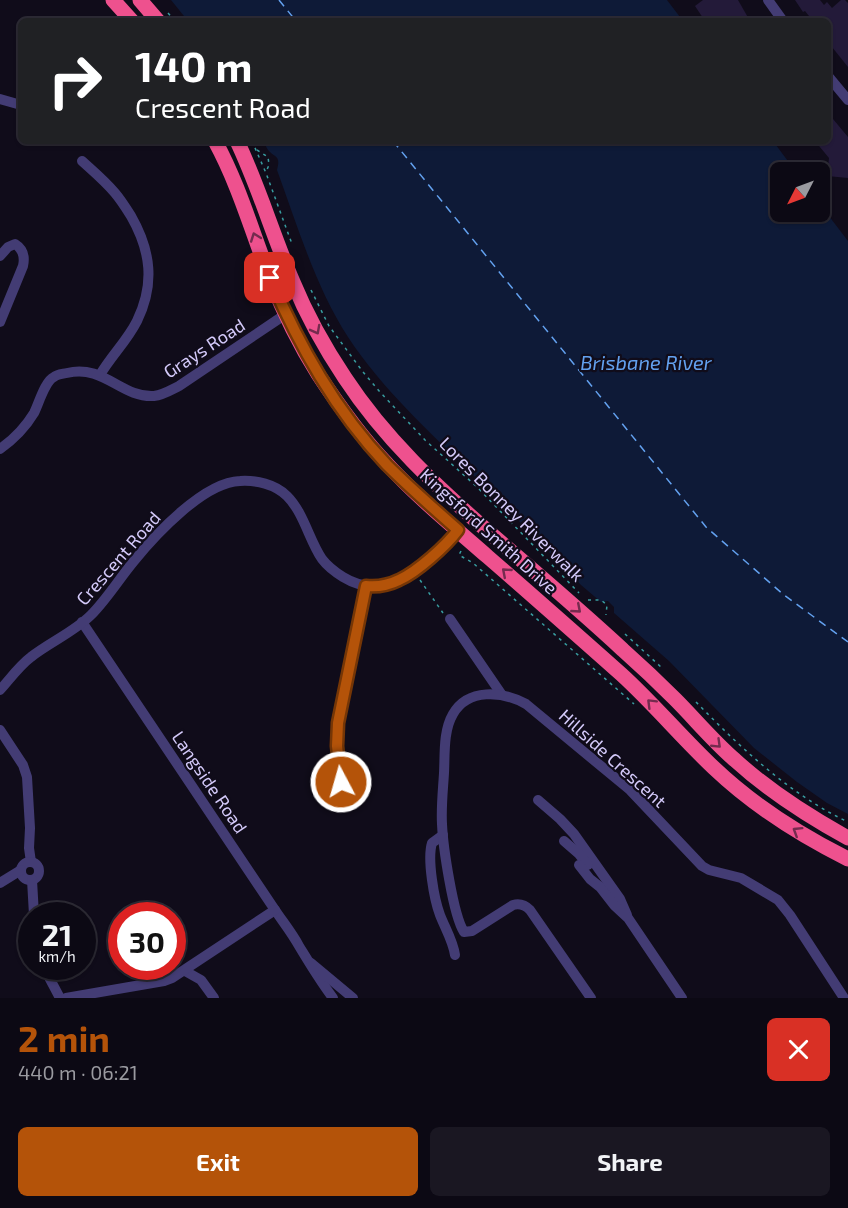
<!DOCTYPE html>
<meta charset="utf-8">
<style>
body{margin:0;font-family:"Exo 2",sans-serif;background:#1a1722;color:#f1f3f6;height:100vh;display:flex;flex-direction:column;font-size:22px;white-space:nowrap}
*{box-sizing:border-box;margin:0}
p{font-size:20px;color:#9a9aa0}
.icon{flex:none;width:33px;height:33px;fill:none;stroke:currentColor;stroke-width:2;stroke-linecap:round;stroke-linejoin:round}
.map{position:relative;height:998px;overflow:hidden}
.sheet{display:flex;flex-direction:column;background:#0c0914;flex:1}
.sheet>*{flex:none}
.banner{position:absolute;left:18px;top:18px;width:813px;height:126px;border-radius:9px;box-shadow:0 2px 4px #0004,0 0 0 2px #2c2a34;background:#202124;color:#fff;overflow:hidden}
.needle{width:39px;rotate:228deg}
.tools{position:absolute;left:770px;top:162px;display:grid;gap:12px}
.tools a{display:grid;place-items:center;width:60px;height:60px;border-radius:9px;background:#0c0914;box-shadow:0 2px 4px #0004,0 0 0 2px #2c2a34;font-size:30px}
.speed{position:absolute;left:18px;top:902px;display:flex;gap:12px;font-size:30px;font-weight:700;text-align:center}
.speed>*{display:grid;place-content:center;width:78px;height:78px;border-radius:50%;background:#0c0914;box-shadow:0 2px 4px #0004,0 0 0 2px #2c2a34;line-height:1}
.speed small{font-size:15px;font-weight:400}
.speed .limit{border:9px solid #d22;background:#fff;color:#111}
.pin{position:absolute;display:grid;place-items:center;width:51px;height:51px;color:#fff;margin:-26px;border-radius:12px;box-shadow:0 3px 9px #0006}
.me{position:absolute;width:66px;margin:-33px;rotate:354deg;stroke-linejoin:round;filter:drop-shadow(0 0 4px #0008)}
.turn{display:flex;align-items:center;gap:21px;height:126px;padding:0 18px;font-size:27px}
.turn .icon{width:78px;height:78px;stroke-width:2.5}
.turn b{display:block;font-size:42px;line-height:51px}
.round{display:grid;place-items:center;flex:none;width:63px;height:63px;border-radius:9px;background:#1a1722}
.overview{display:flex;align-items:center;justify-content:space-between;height:102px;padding:0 18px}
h1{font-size:36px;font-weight:700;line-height:45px;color:#b45309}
.primary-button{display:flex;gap:12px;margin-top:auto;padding:12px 18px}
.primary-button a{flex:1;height:69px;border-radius:9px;background:#b45309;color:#fff;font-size:24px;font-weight:700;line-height:69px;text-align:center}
.primary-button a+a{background:#1a1722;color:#f1f3f6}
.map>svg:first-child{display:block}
.water{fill:#0e1a37}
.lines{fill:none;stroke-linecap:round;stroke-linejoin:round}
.ferry{stroke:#63a1ef;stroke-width:1.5;stroke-dasharray:8 6;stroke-linecap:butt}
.building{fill:#231a39}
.path{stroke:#389da0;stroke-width:1.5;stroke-dasharray:3 4.5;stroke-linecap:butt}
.minor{stroke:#433c74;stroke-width:10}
.highway{stroke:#ee518e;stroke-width:15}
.oneway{stroke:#742b4e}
.route-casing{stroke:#753606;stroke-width:15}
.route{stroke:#b45309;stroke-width:10}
.labels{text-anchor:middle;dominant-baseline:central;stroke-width:4.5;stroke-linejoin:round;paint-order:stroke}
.street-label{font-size:18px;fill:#d4cafa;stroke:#100c1a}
.water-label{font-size:20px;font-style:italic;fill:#63a1ef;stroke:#100c1a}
</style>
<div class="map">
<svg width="848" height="998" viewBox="0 0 848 998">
<rect width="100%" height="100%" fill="#100c1a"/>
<g class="water">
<path d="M171,0H667L683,21H188Z"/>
<path d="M264,141H773L796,172H780V212H819V203L848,241V814L827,803L797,782L754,748L669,661L614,613V607L608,601L601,602L581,585C545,548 510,511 473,475C429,431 382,389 348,337C316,288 297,225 277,170C281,155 275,158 268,150C266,147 265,144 264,141Z"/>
</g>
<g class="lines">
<g class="ferry">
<path d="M279,0L296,21"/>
<path d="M393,141L706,527L784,595L848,642"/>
</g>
</g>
<g class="building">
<path d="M703,0H738L750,21H705L695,6Z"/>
<path d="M795,0H820L824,5L827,2L832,8L841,0H845L848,3V67L828,42V21H813L805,11L803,12Z"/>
<path d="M828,113L848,137V178L827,176L829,158L815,141H828Z"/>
</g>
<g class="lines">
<g class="path">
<path d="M168,13L175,21"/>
<path d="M252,141L266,173L292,244"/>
<path d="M257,150L268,157L269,165L266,172"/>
<path d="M311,290L329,326L363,372L380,392L425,440L477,487L579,593"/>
<path d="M461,551L459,555L473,563L634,704"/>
<path d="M420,580L443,613"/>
<path d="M588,600H601L607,605L606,615"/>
<path d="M625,634L661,667"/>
<path d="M696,702C741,748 789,794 848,822"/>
</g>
<g class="minor">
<path d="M768,0L783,21"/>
<path d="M828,76L848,100"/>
<path d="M0,99L21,105"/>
<path d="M82,161C93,171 105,181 115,193C121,200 126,208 131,216C151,251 155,284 137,321C127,341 111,356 100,375"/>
<path d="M0,256L8,247L15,244C23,249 25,257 23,266L0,322"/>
<path d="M0,449C14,439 25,428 34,413C39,403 45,381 54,377C57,374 63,374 67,373C104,364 121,398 154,396C163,395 171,390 179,386L286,314"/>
<path d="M450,619L502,695"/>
<path d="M82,622L275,910C283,922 292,933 299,946C310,964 320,981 333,998"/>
<path d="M0,690C10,679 19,666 31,657C50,642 74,632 91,615C107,599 119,579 134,561C155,535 204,482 240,481C256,480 275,484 287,496C304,513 309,540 322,559C328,567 335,572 343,577C374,596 400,582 425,562C437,552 449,543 458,530"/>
<path d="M0,730L23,765L27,777L30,828L29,848L31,862"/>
<path d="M341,782L338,754L337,729L366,586"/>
<path d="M538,800L560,819L574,834L620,899L627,915"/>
<path d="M443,835L432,843C427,859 434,899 440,915C445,928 453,941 455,955"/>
<path d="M564,841L579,854L588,865"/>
<circle cx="30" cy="871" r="9"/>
<path d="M579,865L590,879L600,887L614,905L628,918L682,998"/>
<path d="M32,880L34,915"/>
<path d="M0,883L21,870"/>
<path d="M311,963L353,998"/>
<path d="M43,966L60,998"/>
<path d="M185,971L201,980L214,998"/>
<path d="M66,998L164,981L172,978L275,910"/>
<path d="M591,998L530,910C525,905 520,903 513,905L472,931L464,932C453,915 443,846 442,824C441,807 443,790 444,773C445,755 443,731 453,714C468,688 502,691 526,704L630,790L702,866L709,870L741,878L778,900L790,915L844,998"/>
</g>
<g class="highway">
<path d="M113,0L132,21"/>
<path d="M140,0L158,21"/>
<path d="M215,141C239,185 252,232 270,278C283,311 299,344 318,374C339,406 361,437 387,464C418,498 454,527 488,557C533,596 577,635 621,674C654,704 682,738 714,768C754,806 800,835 848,859"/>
<path d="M237,141C259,187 273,236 293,282C307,316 325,348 345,378C385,439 437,487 491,534C535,572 580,610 623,650C641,666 658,682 675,699C695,719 713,741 735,760C769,791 808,816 848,838"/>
</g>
</g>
<defs><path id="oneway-chevron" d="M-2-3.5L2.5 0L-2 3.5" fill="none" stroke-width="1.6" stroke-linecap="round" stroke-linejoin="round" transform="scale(1.5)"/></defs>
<g class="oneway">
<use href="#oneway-chevron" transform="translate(255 237) rotate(-110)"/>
<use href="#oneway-chevron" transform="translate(316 330) rotate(62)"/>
<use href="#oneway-chevron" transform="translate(506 572) rotate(-139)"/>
<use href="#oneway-chevron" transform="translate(577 609) rotate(41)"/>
<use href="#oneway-chevron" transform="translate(651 703) rotate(-135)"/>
<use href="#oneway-chevron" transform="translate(717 744) rotate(44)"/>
<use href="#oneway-chevron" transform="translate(797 831) rotate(-148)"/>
</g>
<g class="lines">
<defs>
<path id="route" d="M270,278C300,347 335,410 387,465C410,488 434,509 458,530C446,546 417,572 399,580C389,585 377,587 366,586L338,723L337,746L341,782"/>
</defs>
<use href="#route" class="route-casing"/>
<use href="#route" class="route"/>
</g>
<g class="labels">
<g class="street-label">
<text transform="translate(204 348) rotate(-33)">Grays Road</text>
<text transform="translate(512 509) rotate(45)">Lores Bonney Riverwalk</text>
<text transform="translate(489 531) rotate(42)">Kingsford Smith Drive</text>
<text transform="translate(118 558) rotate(-49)">Crescent Road</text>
<text transform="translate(613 758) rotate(42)">Hillside Crescent</text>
<text transform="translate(210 782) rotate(56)">Langside Road</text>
</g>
<g class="water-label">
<text x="646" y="362">Brisbane River</text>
</g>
</g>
</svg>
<div class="tools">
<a><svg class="needle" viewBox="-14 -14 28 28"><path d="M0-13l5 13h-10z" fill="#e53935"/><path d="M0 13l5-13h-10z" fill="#9a9aa0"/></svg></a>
</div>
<div class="speed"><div>21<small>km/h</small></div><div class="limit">30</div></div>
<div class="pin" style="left:270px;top:278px;background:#d93025"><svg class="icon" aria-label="arrive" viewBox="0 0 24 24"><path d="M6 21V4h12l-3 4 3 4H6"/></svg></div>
<svg class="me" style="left:341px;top:782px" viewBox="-20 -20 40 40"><circle r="17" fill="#b45309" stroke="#fff" stroke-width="3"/><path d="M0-11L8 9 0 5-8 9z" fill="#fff"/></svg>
<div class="banner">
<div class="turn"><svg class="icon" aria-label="right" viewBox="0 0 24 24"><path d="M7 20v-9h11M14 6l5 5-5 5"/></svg><div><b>140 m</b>Crescent Road</div></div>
</div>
</div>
<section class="sheet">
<div class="overview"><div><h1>2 min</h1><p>440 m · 06:21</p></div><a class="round" style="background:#d93025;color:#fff"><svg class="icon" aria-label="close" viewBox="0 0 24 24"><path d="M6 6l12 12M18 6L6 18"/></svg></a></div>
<div class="primary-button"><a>Exit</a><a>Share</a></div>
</section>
